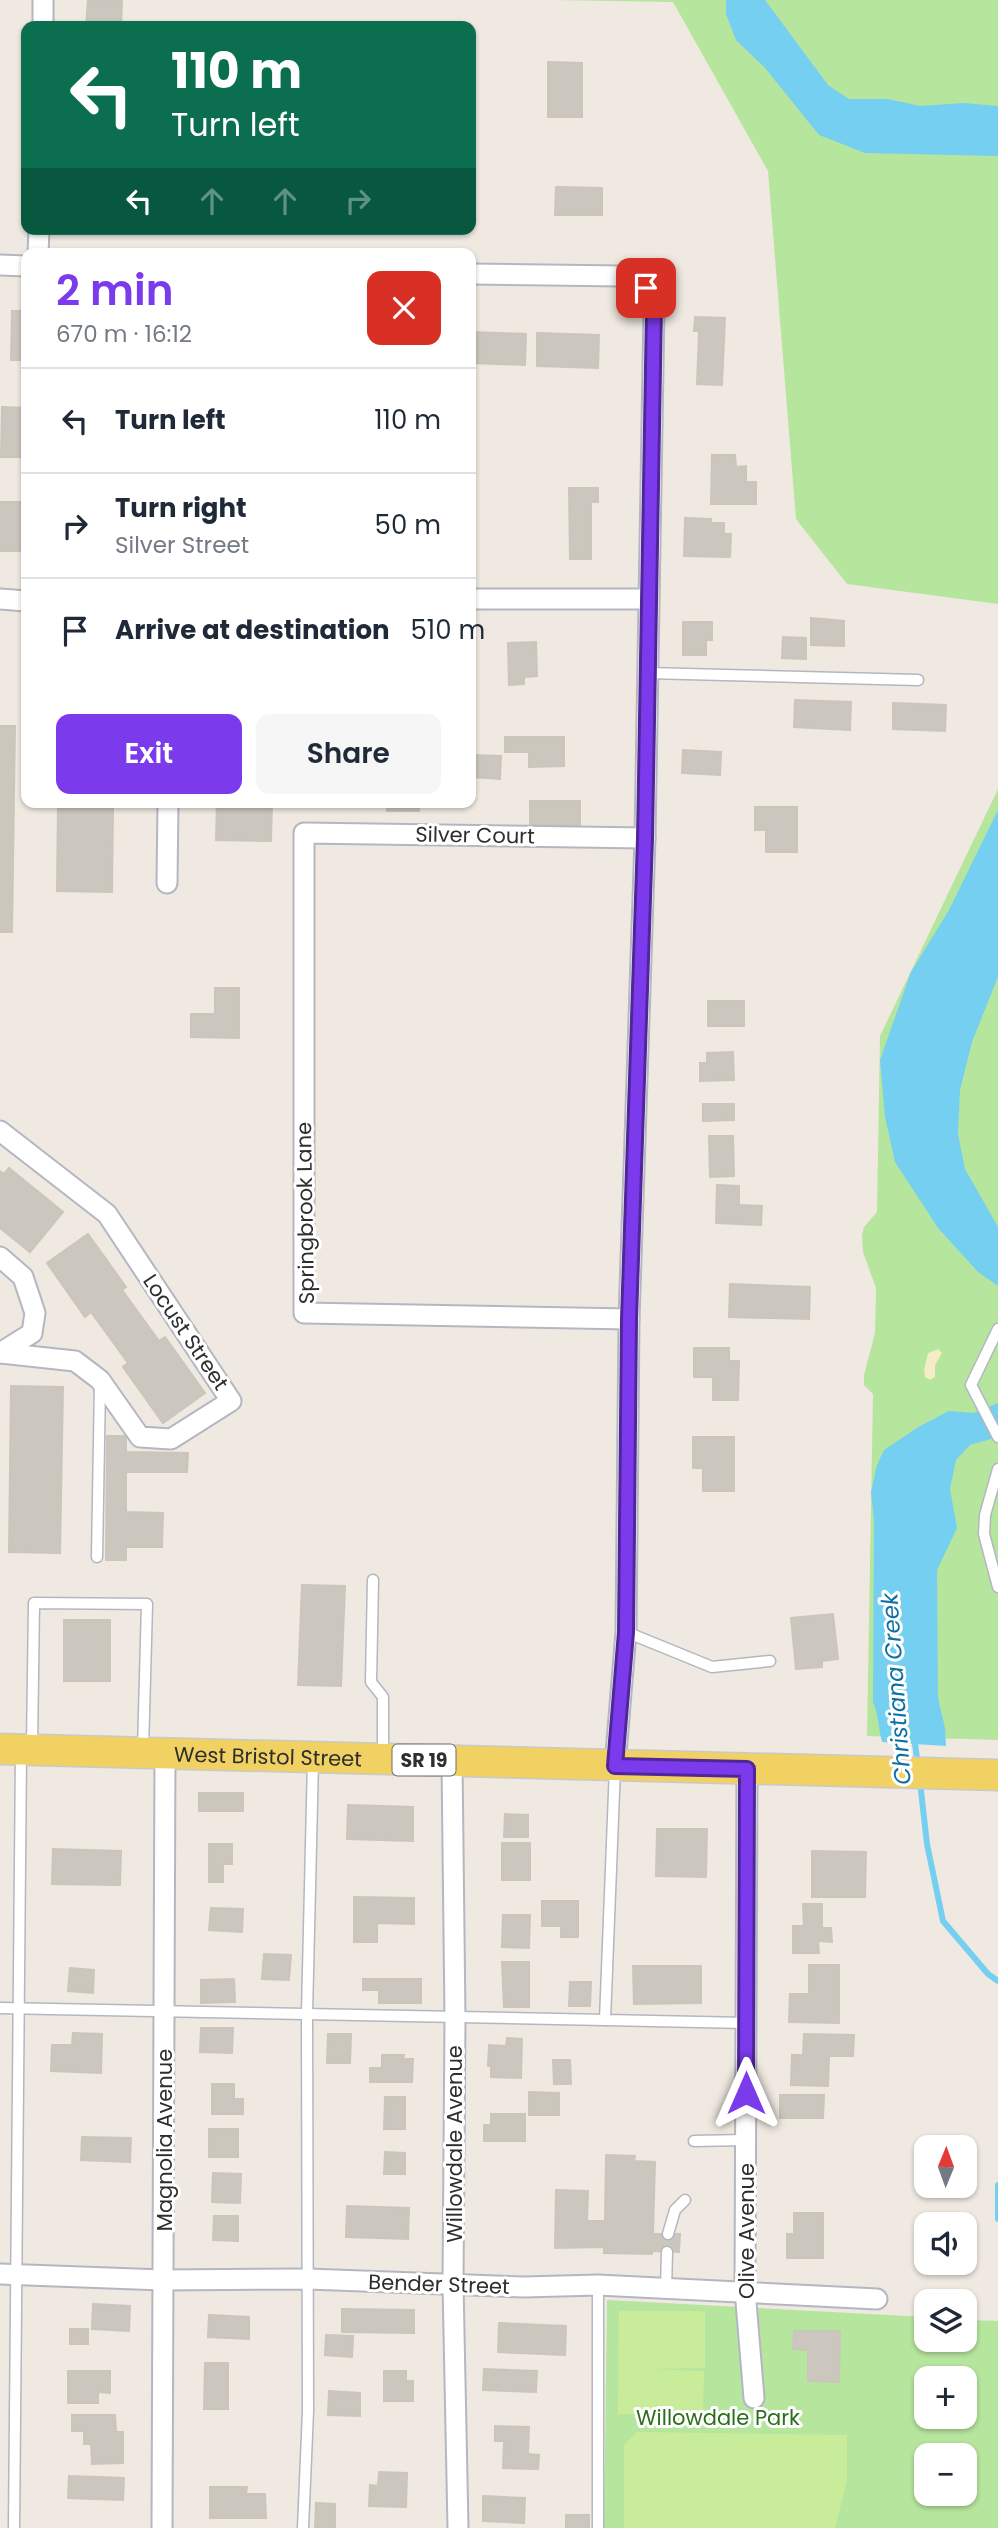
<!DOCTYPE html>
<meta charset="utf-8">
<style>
body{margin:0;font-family:Poppins,sans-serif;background:#f6f6f7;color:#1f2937;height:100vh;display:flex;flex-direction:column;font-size:26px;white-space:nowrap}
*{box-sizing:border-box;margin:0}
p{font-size:23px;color:#747a83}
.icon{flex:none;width:38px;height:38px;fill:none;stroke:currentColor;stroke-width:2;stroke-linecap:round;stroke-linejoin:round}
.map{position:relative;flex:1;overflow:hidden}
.sheet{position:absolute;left:21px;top:248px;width:455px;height:560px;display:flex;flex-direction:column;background:#fff;border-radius:14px;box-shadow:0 2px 5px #0004}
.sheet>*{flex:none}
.top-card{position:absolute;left:21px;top:21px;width:455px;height:214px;border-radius:14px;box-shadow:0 2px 5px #0004;background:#0b6e4f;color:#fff;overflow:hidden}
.needle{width:46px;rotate:1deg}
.fabs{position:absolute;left:914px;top:2135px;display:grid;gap:14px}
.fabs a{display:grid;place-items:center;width:63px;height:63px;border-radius:14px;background:#fff;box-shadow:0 2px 5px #0004;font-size:35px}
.pin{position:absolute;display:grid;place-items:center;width:60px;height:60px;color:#fff;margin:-30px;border-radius:14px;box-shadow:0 4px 10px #0006}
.me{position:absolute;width:77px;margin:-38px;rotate:0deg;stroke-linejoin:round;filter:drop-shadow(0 0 5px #0008)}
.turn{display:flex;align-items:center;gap:24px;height:147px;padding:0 35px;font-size:32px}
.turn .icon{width:91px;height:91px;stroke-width:2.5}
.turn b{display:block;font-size:49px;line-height:60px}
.lanes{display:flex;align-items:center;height:66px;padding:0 35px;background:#0003;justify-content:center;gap:35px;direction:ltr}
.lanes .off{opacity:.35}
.round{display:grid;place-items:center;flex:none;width:74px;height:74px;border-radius:14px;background:#f6f6f7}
.overview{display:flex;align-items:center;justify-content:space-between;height:119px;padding:0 35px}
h1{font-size:42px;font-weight:600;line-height:52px;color:#7c3aed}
.cta{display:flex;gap:14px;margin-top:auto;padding:14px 35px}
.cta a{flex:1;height:80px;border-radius:14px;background:#7c3aed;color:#fff;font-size:28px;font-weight:600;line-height:80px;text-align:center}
.cta a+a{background:#f6f6f7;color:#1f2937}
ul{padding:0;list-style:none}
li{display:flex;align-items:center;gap:21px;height:105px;padding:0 35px;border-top:2px solid #e0e1e3}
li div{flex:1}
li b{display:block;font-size:26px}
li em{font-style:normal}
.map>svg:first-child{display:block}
.green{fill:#b6e59e;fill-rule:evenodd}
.sand{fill:#f3ecc5}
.pitch{fill:#c9ec9a}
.water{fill:#75cff0}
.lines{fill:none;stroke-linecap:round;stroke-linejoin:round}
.stream{stroke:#75cff0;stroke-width:6}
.building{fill:#cbc7bf;stroke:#cbc5ba;stroke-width:2}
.service-casing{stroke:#b4b7c1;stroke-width:13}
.minor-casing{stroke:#b4b7c1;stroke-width:23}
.primary-casing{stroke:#c9c9c9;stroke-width:33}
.service{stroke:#fff;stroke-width:10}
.minor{stroke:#fff;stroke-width:19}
.primary{stroke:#f2d163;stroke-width:30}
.route-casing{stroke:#51269a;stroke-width:18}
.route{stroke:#7c3aed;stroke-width:12}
.labels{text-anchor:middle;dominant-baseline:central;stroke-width:6;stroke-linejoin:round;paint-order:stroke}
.shield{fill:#fff;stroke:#6d6d6d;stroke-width:2}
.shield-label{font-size:19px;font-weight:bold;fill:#2e2e2e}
.street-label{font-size:21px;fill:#2e2e2e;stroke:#fff}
.park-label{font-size:21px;fill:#2c6e1b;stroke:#fff}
.water-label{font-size:23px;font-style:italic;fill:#0d6fa3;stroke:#fff}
</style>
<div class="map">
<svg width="998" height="2528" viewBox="0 0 998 2528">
<rect width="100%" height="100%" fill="#efe9e1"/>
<g class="green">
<path d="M553,0H998V604L847,584L796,519L768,171L673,2Z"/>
<path d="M998,789V1740L867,1736L873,1394L864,1385V1375L875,1333L876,1288L863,1252L862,1235L864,1227L877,1212L880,1036Z"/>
<path d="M607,2300L926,2317V2340H964V2320L998,2321V2528H604ZM926,2378H964V2417H926ZM926,2455H964V2494H926Z"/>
</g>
<path class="sand" d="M938,1349L942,1353L935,1365V1377L930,1380L925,1377L924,1370L928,1353Z"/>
<g class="pitch">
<path d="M619,2311H705V2368L647,2369L704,2371L703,2416L618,2414Z"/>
<path d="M637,2432L847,2435V2481L835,2528H624V2445Z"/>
</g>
<g class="water">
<path d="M726,0H765L828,85L849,99H888L920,106L964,103L998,106V156L865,153L819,135L765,68L736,40L726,14Z"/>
<path d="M998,810V977L972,1042L960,1090L958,1134L965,1169L998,1227V1286L978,1272L938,1228L895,1162L885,1117L880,1060L911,972L949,910Z"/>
<path d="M998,1403V1437L970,1445L956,1460L950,1489L957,1528L937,1570L938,1698L945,1728L946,1746L882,1742C878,1726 879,1717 873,1702L874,1521L871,1492L877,1465L884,1450L920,1426L949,1411L974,1413Z"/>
</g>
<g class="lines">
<g class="stream">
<path d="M914,1737L918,1765"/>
<path d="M920,1782L927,1844L943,1921L988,1974L998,1981"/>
<path d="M998,2185V2219"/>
</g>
</g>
<g class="building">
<path d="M88,0L122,1L121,26H86Z"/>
<path d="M548,62L582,63V117H548Z"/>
<path d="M556,187L602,188V215H555Z"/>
<path d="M12,311H26V360H11Z"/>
<path d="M695,317L725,318L722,385L697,384L699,331H694Z"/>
<path d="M471,332L526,334L525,365L471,363Z"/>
<path d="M537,333L599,335L598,368L537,366Z"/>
<path d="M2,407L26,408V457H1Z"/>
<path d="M712,455H735L736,467L746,466V482H756V504H711Z"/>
<path d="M569,488H598V502H591V559H570Z"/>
<rect x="0" y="502" width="26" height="49"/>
<path d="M685,518L711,519V523H724V534H731L730,557L684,556Z"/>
<path d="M811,618L844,621V646L811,645Z"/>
<path d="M683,622H712V640H706V655H683Z"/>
<path d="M783,637L806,638V659L782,658Z"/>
<path d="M536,642L537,676L524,677V684L509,685L508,643Z"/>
<path d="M795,700L851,702L850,730L794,727Z"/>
<path d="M893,703L946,705L945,731L893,729Z"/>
<path d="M0,726H15L12,932H0Z"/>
<path d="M505,737H564V766L529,767V752H505Z"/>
<path d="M683,750L721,752L720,775L682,773Z"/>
<path d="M471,755L501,756L500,779L471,777Z"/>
<rect x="530" y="801" width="50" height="24"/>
<path d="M58,803H113L112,892L57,891Z"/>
<path d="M217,803H272L271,841L216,840Z"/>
<rect x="387" y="803" width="32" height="8"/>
<path d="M755,807H797V852H766V830H755Z"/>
<path d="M215,988H239V1038L191,1037V1014H215Z"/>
<rect x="708" y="1001" width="36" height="25"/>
<path d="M733,1052L734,1080L700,1081V1063H707V1053Z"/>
<path d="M703,1104H734V1120L703,1121Z"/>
<path d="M709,1136H733L734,1176L710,1177Z"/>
<path d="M9,1168L63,1212L30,1252L0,1228V1171L4,1174Z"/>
<path d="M717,1185L739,1186V1205L762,1206L761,1225L716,1223Z"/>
<path d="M88,1234L126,1287L122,1290L159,1341L165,1337L205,1393L163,1423L123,1367L128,1363L91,1312L85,1317L47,1263Z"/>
<path d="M730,1284L810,1287L809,1319L729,1317Z"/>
<path d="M694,1348H729V1361H739L738,1400H713V1377H694Z"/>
<path d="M11,1386L63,1387L60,1553L9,1552Z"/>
<path d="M107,1436H126V1452L188,1453L187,1472H126V1512L163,1513L162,1547H126V1560H106Z"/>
<path d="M693,1437H734V1491H703V1468H693Z"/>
<path d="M302,1585L345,1586L341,1686L298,1685Z"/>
<path d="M833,1614L838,1659L822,1661V1667L796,1669L791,1618Z"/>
<rect x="64" y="1620" width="46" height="61"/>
<rect x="199" y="1793" width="44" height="18"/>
<path d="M348,1805L413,1807V1841L347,1839Z"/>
<path d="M505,1814L528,1815V1837H504Z"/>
<path d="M657,1829H707L706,1877L656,1876Z"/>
<rect x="502" y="1843" width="28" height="37"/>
<path d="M209,1844H232V1864H223V1882H209Z"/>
<path d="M53,1849L121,1851L120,1885L52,1884Z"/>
<path d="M812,1851L866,1852L865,1897H812Z"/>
<path d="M354,1897L414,1898V1924L377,1923V1942H354Z"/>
<path d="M542,1901H578V1937H561V1926H542Z"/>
<path d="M803,1904H822V1928H831L832,1942L818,1941L819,1953H793V1926H804Z"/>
<path d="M211,1908L243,1909L242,1932L209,1930Z"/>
<path d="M503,1915H530L529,1948L502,1947Z"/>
<path d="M264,1954L291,1955L289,1980L262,1979Z"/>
<path d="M502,1962H529V2007H504Z"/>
<path d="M809,1965H839V2023L789,2022L790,1994H809Z"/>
<path d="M633,1966H701V2003L634,2004Z"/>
<path d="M70,1968L94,1970L93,1993L68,1991Z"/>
<path d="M234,1979L235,2002L201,2003V1980Z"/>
<path d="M363,1979H421V2003H379V1990H363Z"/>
<path d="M570,1982H591L590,2006H569Z"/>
<path d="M201,2028H233L232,2053L200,2052Z"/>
<path d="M73,2033L102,2034L101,2073L51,2071L52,2045H72Z"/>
<path d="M328,2034H351L350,2063H327Z"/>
<path d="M804,2034L854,2035L853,2056H829L828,2086L791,2085L792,2055H803Z"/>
<path d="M507,2038L522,2039L521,2078L491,2077V2066H488L489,2045L506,2046Z"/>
<path d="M382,2055H404L403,2059H413L412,2082H370V2068H382Z"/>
<path d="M553,2060H570L571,2084H554Z"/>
<path d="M212,2084H234V2099H243V2114H212Z"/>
<path d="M529,2092L559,2093V2115H529Z"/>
<path d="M780,2095H824L823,2118H780Z"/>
<path d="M385,2097H405V2129H384Z"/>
<path d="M491,2114H525V2141H484V2125H491Z"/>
<rect x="209" y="2129" width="29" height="28"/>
<path d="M82,2137L131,2138L130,2162L81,2160Z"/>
<path d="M385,2152L405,2153V2174H384Z"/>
<path d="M606,2155L635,2156L634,2161L655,2162L653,2234H680L679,2252L652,2251V2254L604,2253V2247L555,2248L556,2190L588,2191L587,2221H605Z"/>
<path d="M213,2173L241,2174L240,2203L212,2202Z"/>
<path d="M347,2206L409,2208L408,2239L346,2237Z"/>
<path d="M794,2213H823V2258H787V2234H794Z"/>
<path d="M214,2216H238V2241L213,2240Z"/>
<path d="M93,2304L130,2306L129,2331L92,2329Z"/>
<path d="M342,2309L414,2310V2333L342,2332Z"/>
<path d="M209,2315L249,2317V2339L208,2337Z"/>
<path d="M499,2323L566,2326L565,2355L498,2352Z"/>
<rect x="70" y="2329" width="18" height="15"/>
<path d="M794,2331H840L839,2382L808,2381V2350L793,2349Z"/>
<path d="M326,2335L353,2336L352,2357L325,2355Z"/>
<path d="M205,2363H228V2409H204Z"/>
<path d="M484,2369L537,2371L536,2392L483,2390Z"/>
<path d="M68,2371H110V2393L98,2392V2403H68Z"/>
<path d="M384,2371H406V2381H413V2401H384Z"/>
<path d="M329,2391L360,2393V2416L328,2415Z"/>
<path d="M72,2415H115L116,2432H123V2463L92,2464L91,2444H84V2431H72Z"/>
<path d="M495,2426L529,2427L528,2454L539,2455L538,2469L503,2468L504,2441H495Z"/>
<path d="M379,2472L407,2473L406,2507L369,2506L370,2485L378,2486Z"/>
<path d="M69,2476L124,2478L123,2500L68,2498Z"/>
<path d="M210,2487H247L246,2494H265L266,2518H210Z"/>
<path d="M483,2496L525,2498L524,2523L483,2521Z"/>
<path d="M316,2503L335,2504V2528H315Z"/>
<rect x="566" y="2515" width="23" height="13"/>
</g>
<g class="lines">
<defs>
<g id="service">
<path d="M647,673L918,680"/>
<path d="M998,1329L971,1385L998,1437"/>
<path d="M998,1469L985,1515L984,1534L998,1587"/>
<path d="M97,1557L100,1384"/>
<path d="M373,1580L371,1682L383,1697V1755"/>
<path d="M626,1632L712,1667L770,1661"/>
<path d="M32,1746L34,1603L147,1604L143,1750"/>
<path d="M615,1767L605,2020L746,2023"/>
<path d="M0,2008L605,2020"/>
<path d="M694,2141L745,2140"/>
<path d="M668,2234L675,2210L685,2200"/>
<path d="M666,2289L667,2252"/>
<path d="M14,2528L21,1752"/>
<path d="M303,2528L308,2411L307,2014L313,1760"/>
<path d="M598,2528V2285"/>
</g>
<g id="minor">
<path d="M43,26V0"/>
<path d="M38,254L39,229"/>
<path d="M0,265L26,266"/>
<path d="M471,274L622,276L646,287L654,309L645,838L629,1319L626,1632L615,1766"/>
<path d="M0,599L26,601"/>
<path d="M471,599H648"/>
<path d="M167,883L168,803"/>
<path d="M0,1131L107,1214L231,1401L171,1439L140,1437L100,1380L75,1361L0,1353"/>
<path d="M0,1257L23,1277L35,1313L32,1333L0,1353"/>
<path d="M629,1319L304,1313V833L645,838"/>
<path d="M452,1761L455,2018L453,2283L458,2528"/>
<path d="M747,1769L745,2290L754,2398"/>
<path d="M0,2274L163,2280L308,2279L524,2287L598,2285L877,2299"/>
<path d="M162,2528L165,1752"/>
</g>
<g id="primary">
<path id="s1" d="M0,1749L998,1775"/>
</g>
</defs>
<use href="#service" class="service-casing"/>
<use href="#minor" class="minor-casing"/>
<use href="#primary" class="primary-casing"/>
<use href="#service" class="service"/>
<use href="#minor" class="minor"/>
<use href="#primary" class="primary"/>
</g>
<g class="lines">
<defs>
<path id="route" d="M646,288L654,309L645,838L629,1319L626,1632L615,1766L747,1769L746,2093"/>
</defs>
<use href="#route" class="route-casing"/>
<use href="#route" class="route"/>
</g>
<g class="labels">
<rect class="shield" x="392.5" y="1744.5" width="63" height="31" rx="5"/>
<g class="shield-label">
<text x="424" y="1760">SR 19</text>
</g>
<g class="street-label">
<text transform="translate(475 835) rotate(1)">Silver Court</text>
<text transform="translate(305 1213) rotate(-91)">Springbrook Lane</text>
<text transform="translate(186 1332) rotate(56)">Locust Street</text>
<text stroke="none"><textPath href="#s1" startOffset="268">West Bristol Street</textPath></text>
<text transform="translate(164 2140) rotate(-90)">Magnolia Avenue</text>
<text transform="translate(454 2144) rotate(-90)">Willowdale Avenue</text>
<text transform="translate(746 2231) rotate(-90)">Olive Avenue</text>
<text transform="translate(439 2284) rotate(2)">Bender Street</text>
</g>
<g class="park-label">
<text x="718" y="2417">Willowdale Park</text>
</g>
<g class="water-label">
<text transform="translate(896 1689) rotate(-94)">Christiana Creek</text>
</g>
</g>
</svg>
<div class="fabs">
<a><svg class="needle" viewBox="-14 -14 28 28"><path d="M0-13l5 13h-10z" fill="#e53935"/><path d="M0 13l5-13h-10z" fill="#747a83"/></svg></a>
<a><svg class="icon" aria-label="sound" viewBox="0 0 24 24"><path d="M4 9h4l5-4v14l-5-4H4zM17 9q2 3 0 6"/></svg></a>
<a><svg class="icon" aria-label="layers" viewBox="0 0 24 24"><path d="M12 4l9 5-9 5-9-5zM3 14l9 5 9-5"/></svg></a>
<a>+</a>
<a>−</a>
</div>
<div class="pin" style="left:646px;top:288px;background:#d93025"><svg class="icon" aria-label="arrive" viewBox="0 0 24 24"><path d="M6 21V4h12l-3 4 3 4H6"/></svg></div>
<svg class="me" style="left:746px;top:2093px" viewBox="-20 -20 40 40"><path d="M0-17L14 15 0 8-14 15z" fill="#7c3aed" stroke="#fff" stroke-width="4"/></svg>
<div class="top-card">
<div class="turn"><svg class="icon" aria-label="left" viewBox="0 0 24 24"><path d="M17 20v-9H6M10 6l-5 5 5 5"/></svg><div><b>110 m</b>Turn left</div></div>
<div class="lanes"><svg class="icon" aria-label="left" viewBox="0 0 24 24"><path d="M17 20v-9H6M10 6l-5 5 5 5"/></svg><svg class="icon off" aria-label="ahead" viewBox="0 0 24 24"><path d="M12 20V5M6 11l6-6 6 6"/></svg><svg class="icon off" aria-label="ahead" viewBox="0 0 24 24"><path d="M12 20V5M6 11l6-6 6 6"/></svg><svg class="icon off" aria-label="right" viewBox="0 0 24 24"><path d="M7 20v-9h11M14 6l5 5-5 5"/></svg></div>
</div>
<section class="sheet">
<div class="overview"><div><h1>2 min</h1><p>670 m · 16:12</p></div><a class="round" style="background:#d93025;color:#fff"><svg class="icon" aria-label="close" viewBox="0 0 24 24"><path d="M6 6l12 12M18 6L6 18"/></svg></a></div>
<ul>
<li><svg class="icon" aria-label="left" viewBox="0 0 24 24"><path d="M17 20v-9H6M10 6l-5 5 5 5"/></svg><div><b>Turn left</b></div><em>110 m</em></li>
<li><svg class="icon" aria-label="right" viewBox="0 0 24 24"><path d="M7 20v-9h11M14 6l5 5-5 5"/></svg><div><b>Turn right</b><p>Silver Street</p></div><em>50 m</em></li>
<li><svg class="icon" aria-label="arrive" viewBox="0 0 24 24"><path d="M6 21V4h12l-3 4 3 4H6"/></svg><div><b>Arrive at destination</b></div><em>510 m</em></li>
</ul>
<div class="cta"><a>Exit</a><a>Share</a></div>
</section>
</div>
